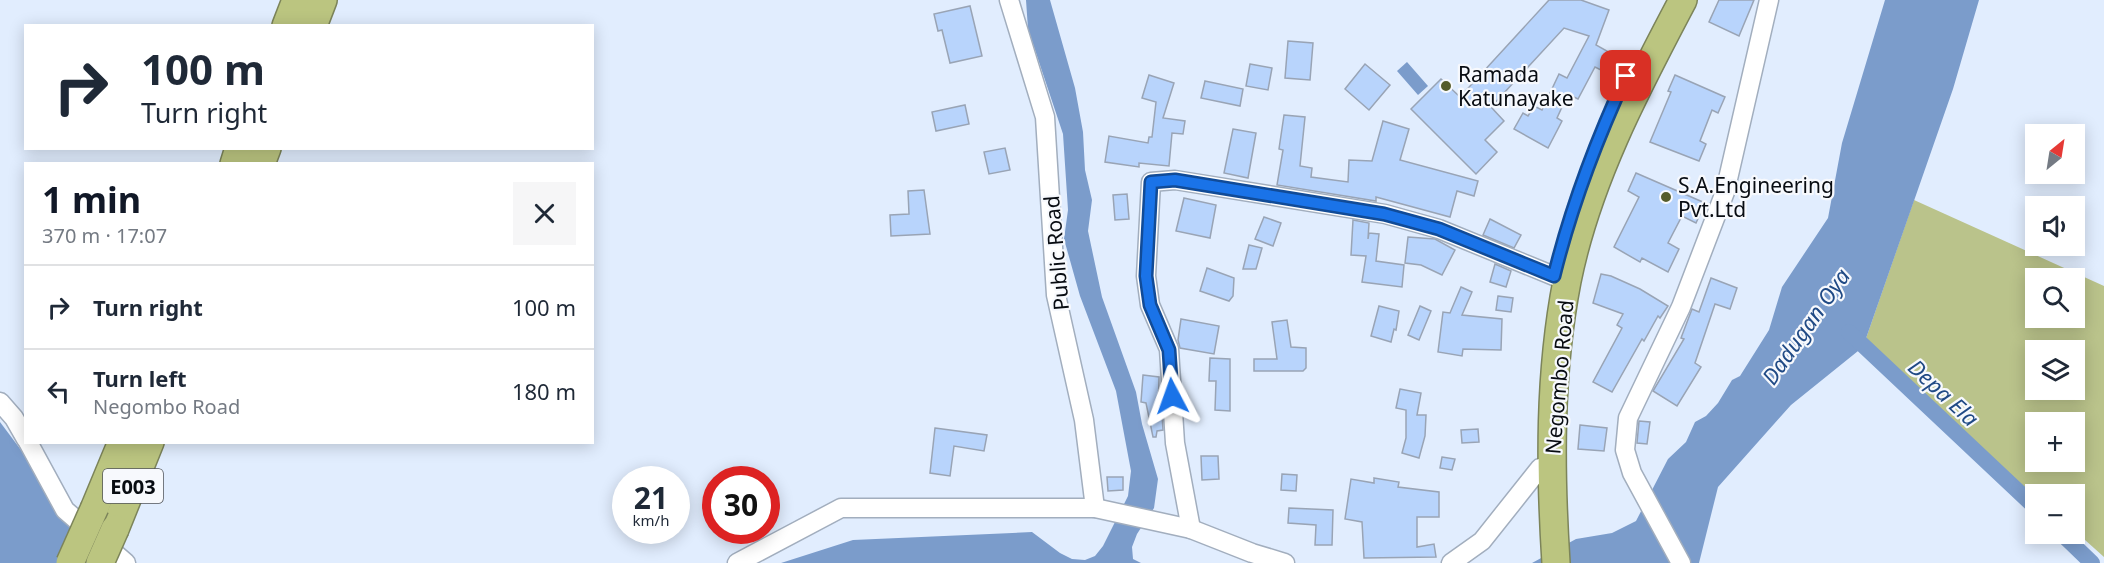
<!DOCTYPE html>
<meta charset="utf-8">
<style>
body{margin:0;font-family:"Noto Sans",sans-serif;background:#f6f6f7;color:#1f2937;height:100vh;display:flex;flex-direction:column;font-size:22px;white-space:nowrap}
*{box-sizing:border-box;margin:0}
p{font-size:20px;color:#747a83}
.icon{flex:none;width:33px;height:33px;fill:none;stroke:currentColor;stroke-width:2;stroke-linecap:round;stroke-linejoin:round}
.map{position:relative;flex:1;overflow:hidden}
.panel{position:absolute;left:24px;top:162px;width:570px;height:282px;display:flex;flex-direction:column;background:#fff;border-radius:0px;box-shadow:0 3px 15px #0003}
.panel>*{flex:none}
.guide{position:absolute;left:24px;top:24px;width:570px;height:126px;border-radius:0px;box-shadow:0 3px 15px #0003;background:#fff;color:#1f2937;overflow:hidden}
.needle{width:39px;rotate:30deg}
.buttons{position:absolute;left:2025px;top:124px;display:grid;gap:12px}
.buttons a{display:grid;place-items:center;width:60px;height:60px;border-radius:0px;background:#fff;box-shadow:0 3px 15px #0003;font-size:30px}
.speed{position:absolute;left:612px;top:466px;display:flex;gap:12px;font-size:30px;font-weight:700;text-align:center}
.speed>*{display:grid;place-content:center;width:78px;height:78px;border-radius:50%;background:#fff;box-shadow:0 3px 15px #0003;line-height:1}
.speed small{font-size:15px;font-weight:400}
.speed .limit{border:9px solid #d22;background:#fff;color:#111}
.pin{position:absolute;display:grid;place-items:center;width:51px;height:51px;color:#fff;margin:-26px;border-radius:12px;box-shadow:0 3px 9px #0006}
.me{position:absolute;width:66px;margin:-33px;rotate:356deg;stroke-linejoin:round;filter:drop-shadow(0 0 4px #0008)}
.turn{display:flex;align-items:center;gap:21px;height:126px;padding:0 18px;font-size:27px}
.turn .icon{width:78px;height:78px;stroke-width:2.5}
.turn b{display:block;font-size:42px;line-height:51px}
.round{display:grid;place-items:center;flex:none;width:63px;height:63px;border-radius:0px;background:#f6f6f7}
.headline{display:flex;align-items:center;justify-content:space-between;height:102px;padding:0 18px}
h1{font-size:36px;font-weight:700;line-height:45px;color:#111827}
ul{padding:0;list-style:none}
li{display:flex;align-items:center;gap:18px;height:84px;padding:0 18px;border-top:2px solid #e0e1e3}
li div{flex:1}
li b{display:block;font-size:22px}
li em{font-style:normal}
.map>svg:first-child{display:block}
.green{fill:#bac38b;fill-rule:evenodd}
.water{fill:#7b9ccb}
.lines{fill:none;stroke-linecap:round;stroke-linejoin:round}
.canal{stroke:#7b9ccb;stroke-width:16}
.building{fill:#b8d4fc;stroke:#99a4b5;stroke-width:1.5}
.minor-casing{stroke:#a2aebe;stroke-width:21}
.highway-casing{stroke:#7c845a;stroke-width:30}
.minor{stroke:#fff;stroke-width:18}
.highway{stroke:#bbc580;stroke-width:27}
.highway-bridge-casing{stroke:#7c845a;stroke-width:30;stroke-linecap:butt}
.highway-bridge{stroke:#bbc580;stroke-width:27}
.route-casing{stroke:#114b97;stroke-width:15}
.route{stroke:#1a73e8;stroke-width:10}
.poi-dot{fill:#555c2a;stroke:#f7f9fd;stroke-width:2}
.labels{text-anchor:middle;dominant-baseline:central;stroke-width:4.5;stroke-linejoin:round;paint-order:stroke}
.shield{fill:#f7f9fd;stroke:#505358;stroke-width:1.5}
.shield-label{font-size:20px;font-weight:bold;fill:#080c12}
.poi-label{font-size:21px;fill:#080c12;stroke:#f7f9fd;text-anchor:start}
.street-label{font-size:21px;fill:#080c12;stroke:#f7f9fd}
.water-label{font-size:22px;font-style:italic;fill:#204a85;stroke:#f7f9fd}
</style>
<div class="map">
<svg width="2104" height="563" viewBox="0 0 2104 563">
<rect width="100%" height="100%" fill="#e1edfe"/>
<path class="green" d="M1914,200L2104,286V557L2075,531L2074,495H2036L2035,497L1863,347ZM2036,279H2074V318H2036ZM2036,351H2074V390H2036ZM2036,423H2074V462H2036Z"/>
<g class="water">
<path d="M1026,0H1050L1075,88L1083,132L1085,170L1092,200L1088,231L1102,297L1136,392L1142,424L1158,479L1154,508L1137,534L1132,547L1133,559L1141,563H781L853,540L1032,532L1060,553L1072,559L1085,560L1095,556L1103,546L1128,496L1131,471L1116,391L1080,296L1064,239L1068,210L1063,134L1028,29Z"/>
<path d="M1885,0H1979L1953,89L1863,347L1791,405L1718,487L1699,563H1532L1576,539L1612,533L1636,521L1668,459L1686,442L1695,422L1706,416L1718,403L1732,380L1740,376L1769,330L1782,287L1828,218L1842,143Z"/>
<path d="M1407,62L1428,86L1418,95L1397,71Z"/>
<path d="M0,422L33,466L66,523L97,563H0Z"/>
</g>
<g class="lines">
<g class="canal">
<path d="M1849,332L2036,508"/>
<path d="M2062,534L2092,563"/>
</g>
</g>
<g class="building">
<path d="M1549,0H1581L1609,10L1596,45L1614,55L1605,72L1595,67L1578,99L1568,94L1557,118L1562,121L1548,148L1514,129L1523,113L1528,116L1534,106L1542,110L1559,74L1567,78L1589,36L1564,28L1491,107L1504,121L1485,140L1497,152L1476,174L1411,109L1441,79L1460,97Z"/>
<path d="M1719,0H1754L1739,36L1709,22Z"/>
<path d="M970,6L982,56L950,63L942,30L938,31L934,14Z"/>
<path d="M1288,41L1313,43L1310,80L1285,78Z"/>
<path d="M1250,64L1272,68L1268,90L1246,86Z"/>
<path d="M1365,64L1390,85L1369,110L1345,89Z"/>
<path d="M1149,75L1174,83L1163,118L1185,121L1183,134L1172,133L1169,166L1139,163V167L1105,162L1109,136L1148,143L1149,137H1152L1156,102L1142,98Z"/>
<path d="M1675,75L1725,97L1718,113L1712,110L1700,141L1706,144L1699,161L1650,142L1671,92L1668,91Z"/>
<path d="M1205,81L1243,89L1240,106L1201,98Z"/>
<path d="M965,105L969,124L936,131L932,112Z"/>
<path d="M1284,115L1305,117L1300,166L1312,168L1311,177L1348,182L1349,160L1372,161L1383,121L1409,129L1400,160L1478,181L1474,196L1457,191L1450,217L1376,197V201L1277,185L1283,150L1279,149Z"/>
<path d="M1233,129L1256,133L1248,178L1224,173Z"/>
<path d="M1005,148L1010,170L989,174L984,152Z"/>
<path d="M1636,173L1705,203L1696,223L1682,216L1668,243L1679,249L1668,272L1642,258L1640,262L1614,247L1639,197L1628,191Z"/>
<path d="M924,190L930,234L891,236L890,215L909,214L908,191Z"/>
<path d="M1127,194L1129,219L1115,220L1113,195Z"/>
<path d="M1184,198L1216,205L1210,238L1176,231Z"/>
<path d="M1264,217L1281,223L1273,246L1255,239Z"/>
<path d="M1490,219L1521,235L1514,248L1483,235Z"/>
<path d="M1353,220L1369,223L1368,239L1369,233L1379,234L1376,261L1404,265L1402,287L1362,282L1366,256L1351,255Z"/>
<path d="M1408,237L1435,239L1455,250L1442,275L1421,265L1405,263Z"/>
<path d="M1249,245L1262,248L1256,269H1243Z"/>
<path d="M1495,264L1511,271L1506,287L1490,282Z"/>
<path d="M1207,268L1234,278L1233,296L1229,301L1200,291Z"/>
<path d="M1601,274L1611,276L1640,289L1668,306L1660,318L1658,316L1644,341L1642,339L1612,392L1593,382L1622,328L1617,325L1623,314L1593,303Z"/>
<path d="M1711,278L1737,288L1730,309L1715,304L1695,363L1701,367L1677,406L1653,391L1684,339L1681,338L1692,309L1699,312Z"/>
<path d="M1461,287L1472,292L1462,315L1502,319L1501,350L1463,349L1462,356L1438,352L1443,312L1450,313Z"/>
<path d="M1498,296L1513,298L1511,312L1496,310Z"/>
<path d="M1379,306L1399,311L1396,330L1394,329L1391,342L1371,336Z"/>
<path d="M1420,306L1431,311L1419,340L1408,335Z"/>
<path d="M1181,319L1219,326L1214,354L1180,348L1178,340Z"/>
<path d="M1287,320L1291,347L1306,348V368L1303,371H1254V359H1277L1272,322Z"/>
<path d="M1210,358L1230,359V411L1215,410L1216,381H1209Z"/>
<path d="M1143,375L1159,377L1158,416H1162L1163,430L1157,431L1156,437H1153L1146,403L1141,402Z"/>
<path d="M1400,389L1421,393L1417,415H1426L1425,436L1419,458L1402,453L1406,438V410L1396,408Z"/>
<path d="M1639,421L1650,422L1647,444L1637,443Z"/>
<path d="M1580,425L1607,428L1604,451L1578,449Z"/>
<path d="M935,428L987,435L984,451L954,446L950,476L930,473Z"/>
<path d="M1478,429L1479,442L1462,443L1461,430Z"/>
<path d="M1201,456H1218L1219,479L1202,480Z"/>
<path d="M1442,457L1455,459L1452,470L1440,468Z"/>
<path d="M1282,474L1297,475L1296,491L1281,490Z"/>
<path d="M1107,477H1123V490L1108,491Z"/>
<path d="M1374,478L1399,482L1398,487L1439,492V517H1417V547L1434,544L1436,557L1364,558L1362,522L1345,519L1351,479L1374,483Z"/>
<path d="M1289,508L1333,510L1332,545H1315L1316,525L1288,523Z"/>
</g>
<g class="lines">
<defs>
<g id="minor">
<path d="M1009,0L1045,117L1056,295L1084,420L1095,508"/>
<path d="M0,402L14,418L26,439"/>
<path d="M28,442L65,510L126,563"/>
<path d="M1191,529L1175,443L1169,349L1150,305L1146,276L1151,182L1175,180L1385,214L1439,229L1554,276"/>
<path d="M737,563L841,508H1095L1191,529L1252,553L1285,563"/>
<path d="M1451,563L1482,541L1540,468"/>
<path d="M1681,563L1632,473L1625,450L1628,418L1681,307L1725,192L1769,0"/>
</g>
<g id="highway">
<path d="M286,26L296,0"/>
<path d="M313,26L323,0"/>
<path d="M234,164L239,148"/>
<path d="M261,164L267,148"/>
<path d="M95,507L122,442"/>
<path d="M115,529L150,442"/>
<path d="M1556,563C1550,469 1549,374 1567,281C1587,181 1636,89 1683,0"/>
</g>
</defs>
<use href="#minor" class="minor-casing"/>
<use href="#highway" class="highway-casing"/>
<use href="#minor" class="minor"/>
<use href="#highway" class="highway"/>
<defs>
<g id="highway-bridge">
<path d="M70,563L95,507"/>
<path d="M100,563L115,529"/>
</g>
</defs>
<use href="#highway-bridge" class="highway-bridge-casing"/>
<use href="#highway-bridge" class="highway-bridge"/>
</g>
<g class="lines">
<defs>
<path id="route" d="M1172,396L1169,350L1150,305L1146,276L1151,182L1175,180L1384,214L1439,229L1554,276C1571,207 1596,141 1626,76"/>
</defs>
<use href="#route" class="route-casing"/>
<use href="#route" class="route"/>
</g>
<g class="poi-dot">
<circle cx="1446" cy="86" r="6"/>
<circle cx="1666" cy="197" r="6"/>
</g>
<g class="labels">
<rect class="shield" x="103" y="469" width="60" height="34" rx="4.5"/>
<g class="shield-label">
<text x="133" y="486">E003</text>
</g>
<g class="poi-label">
<text x="1458" y="74">Ramada<tspan x="1458" dy="24">Katunayake</tspan></text>
<text x="1678" y="185">S.A.Engineering<tspan x="1678" dy="24">Pvt.Ltd</tspan></text>
</g>
<g class="street-label">
<text transform="translate(1056 253) rotate(-95)">Public Road</text>
<text transform="translate(1559 377) rotate(-85)">Negombo Road</text>
</g>
<g class="water-label">
<text transform="translate(1805 326) rotate(-55)">Dadugan Oya</text>
<text transform="translate(1944 392) rotate(43)">Depa Ela</text>
</g>
</g>
</svg>
<div class="buttons">
<a><svg class="needle" viewBox="-14 -14 28 28"><path d="M0-13l5 13h-10z" fill="#e53935"/><path d="M0 13l5-13h-10z" fill="#747a83"/></svg></a>
<a><svg class="icon" aria-label="sound" viewBox="0 0 24 24"><path d="M4 9h4l5-4v14l-5-4H4zM17 9q2 3 0 6"/></svg></a>
<a><svg class="icon" aria-label="search" viewBox="0 0 24 24"><circle cx="10" cy="10" r="6"/><path d="M15 15l6 6"/></svg></a>
<a><svg class="icon" aria-label="layers" viewBox="0 0 24 24"><path d="M12 4l9 5-9 5-9-5zM3 14l9 5 9-5"/></svg></a>
<a>+</a>
<a>−</a>
</div>
<div class="speed"><div>21<small>km/h</small></div><div class="limit">30</div></div>
<div class="pin" style="left:1626px;top:76px;background:#d93025"><svg class="icon" aria-label="arrive" viewBox="0 0 24 24"><path d="M6 21V4h12l-3 4 3 4H6"/></svg></div>
<svg class="me" style="left:1172px;top:396px" viewBox="-20 -20 40 40"><path d="M0-17L14 15 0 8-14 15z" fill="#1a73e8" stroke="#fff" stroke-width="4"/></svg>
<div class="guide">
<div class="turn"><svg class="icon" aria-label="right" viewBox="0 0 24 24"><path d="M7 20v-9h11M14 6l5 5-5 5"/></svg><div><b>100 m</b>Turn right</div></div>
</div>
<section class="panel">
<div class="headline"><div><h1>1 min</h1><p>370 m · 17:07</p></div><a class="round"><svg class="icon" aria-label="close" viewBox="0 0 24 24"><path d="M6 6l12 12M18 6L6 18"/></svg></a></div>
<ul>
<li><svg class="icon" aria-label="right" viewBox="0 0 24 24"><path d="M7 20v-9h11M14 6l5 5-5 5"/></svg><div><b>Turn right</b></div><em>100 m</em></li>
<li><svg class="icon" aria-label="left" viewBox="0 0 24 24"><path d="M17 20v-9H6M10 6l-5 5 5 5"/></svg><div><b>Turn left</b><p>Negombo Road</p></div><em>180 m</em></li>
</ul>
</section>
</div>
